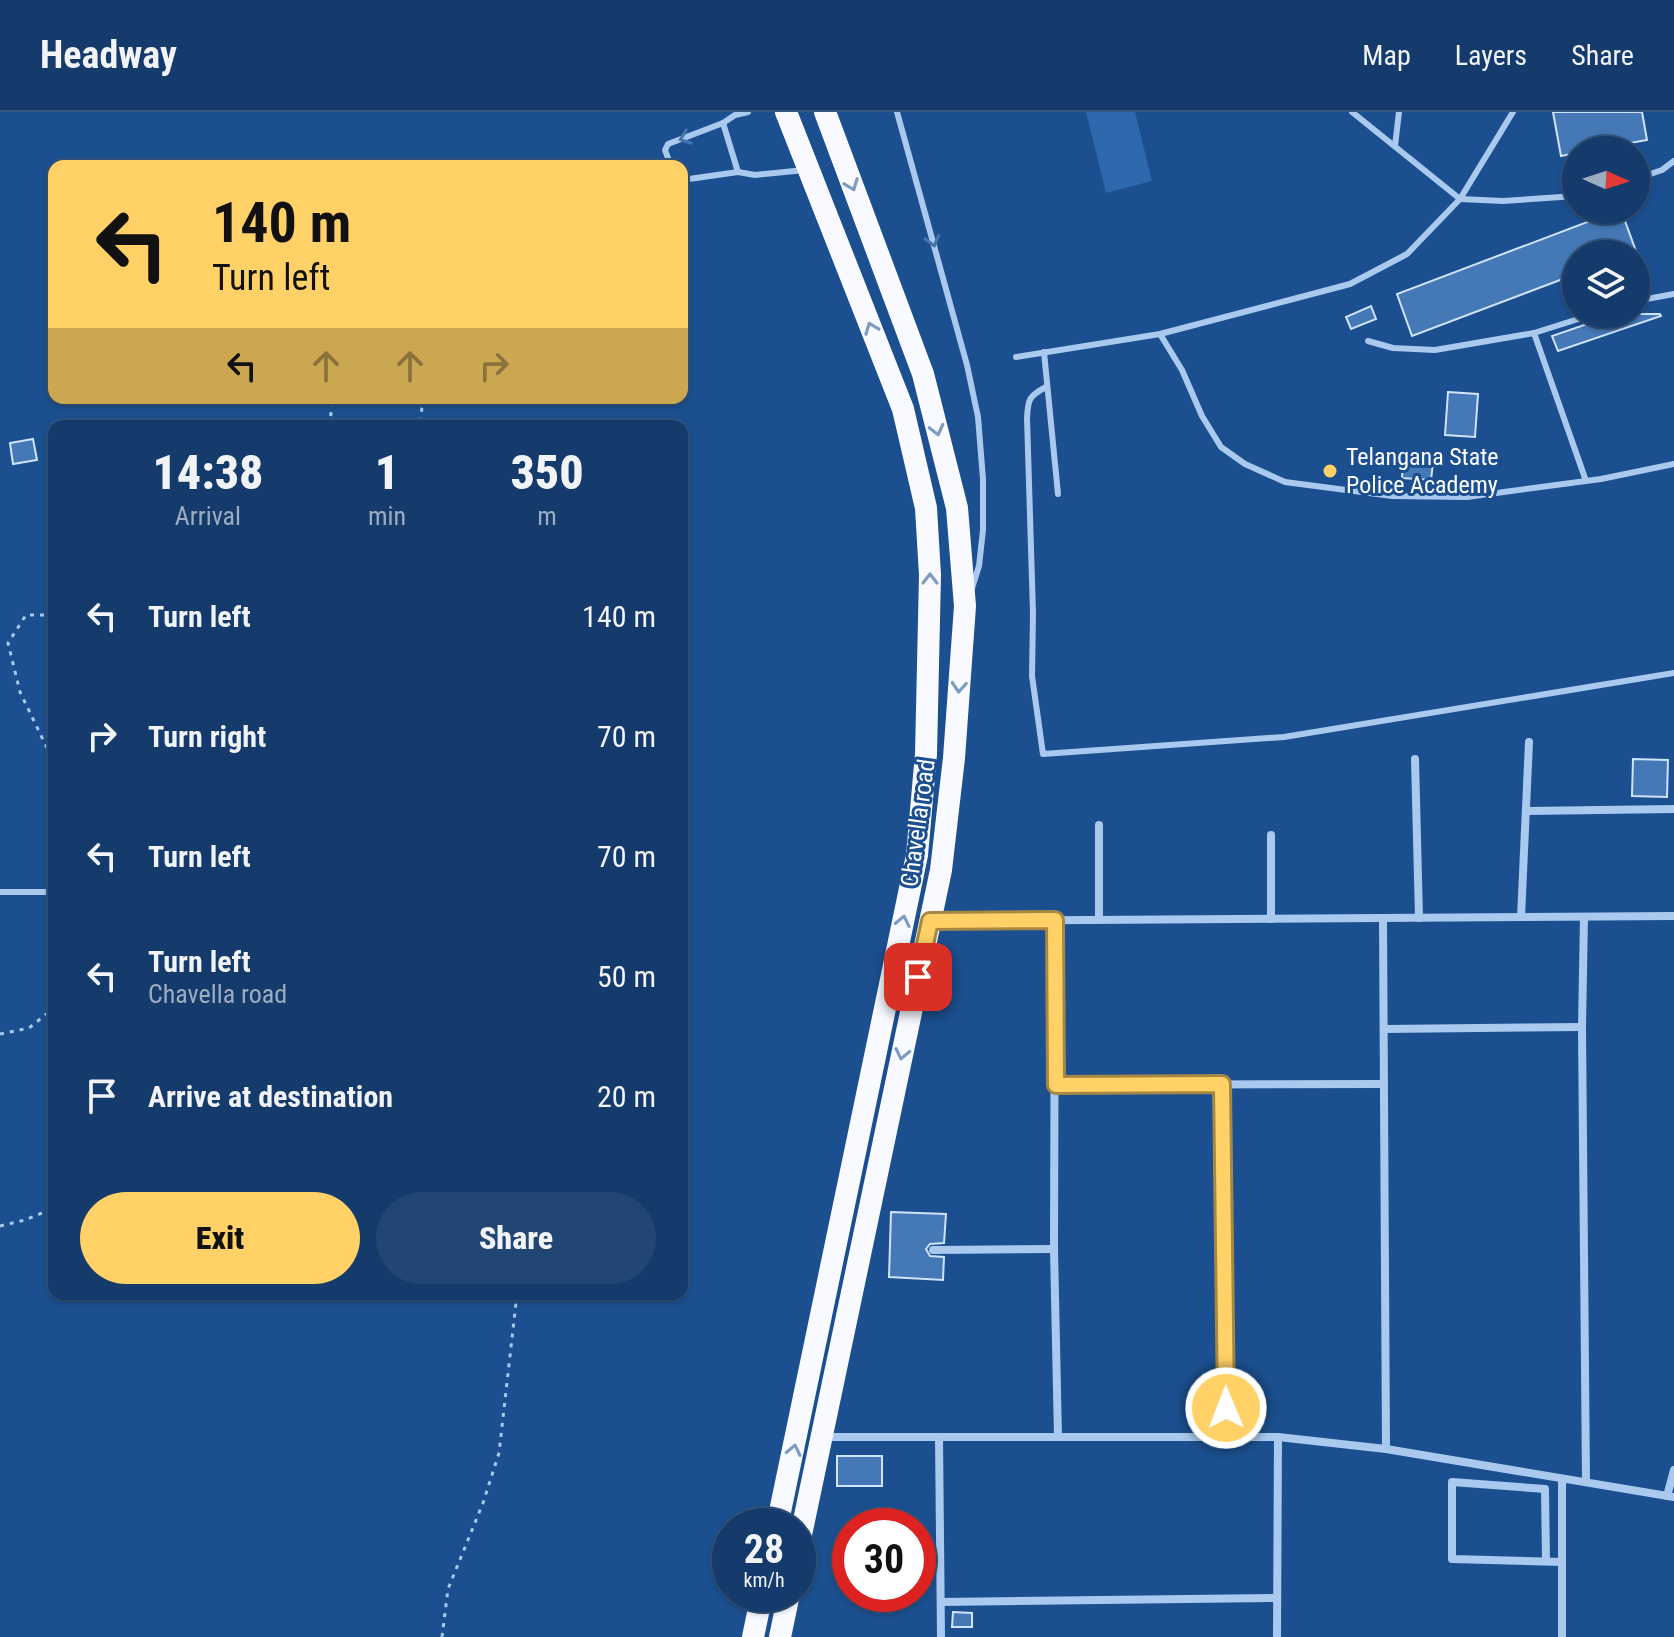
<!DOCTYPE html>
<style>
body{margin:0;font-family:"Roboto Condensed",sans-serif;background:#214673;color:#f1f3f6;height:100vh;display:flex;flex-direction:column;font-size:30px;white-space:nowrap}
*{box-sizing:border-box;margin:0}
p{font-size:26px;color:#9dadc1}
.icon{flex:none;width:44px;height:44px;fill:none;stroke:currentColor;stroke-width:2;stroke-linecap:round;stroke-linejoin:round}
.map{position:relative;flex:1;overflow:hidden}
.details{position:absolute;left:48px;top:308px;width:640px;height:880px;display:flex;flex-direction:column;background:#143b6b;border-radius:16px;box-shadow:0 2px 6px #0004,0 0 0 2px #33557e}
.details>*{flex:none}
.hud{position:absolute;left:48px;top:48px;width:640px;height:244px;border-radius:16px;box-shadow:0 2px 6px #0004,0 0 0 2px #33557e;background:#ffd166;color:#111;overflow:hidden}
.needle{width:52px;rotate:93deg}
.fabs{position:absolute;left:1562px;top:24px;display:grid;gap:16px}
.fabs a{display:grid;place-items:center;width:88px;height:88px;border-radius:50%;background:#143b6b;box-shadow:0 2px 6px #0004,0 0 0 2px #33557e;font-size:40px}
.speed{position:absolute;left:712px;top:1396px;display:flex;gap:16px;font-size:40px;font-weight:700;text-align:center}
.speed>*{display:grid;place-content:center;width:104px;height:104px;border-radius:50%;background:#143b6b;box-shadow:0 2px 6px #0004,0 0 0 2px #33557e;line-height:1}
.speed small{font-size:20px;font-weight:400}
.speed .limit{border:12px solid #d22;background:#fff;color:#111}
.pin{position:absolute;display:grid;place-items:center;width:68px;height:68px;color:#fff;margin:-34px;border-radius:16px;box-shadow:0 4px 12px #0006}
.me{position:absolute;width:88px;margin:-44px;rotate:359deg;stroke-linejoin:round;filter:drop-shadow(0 0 6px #0008)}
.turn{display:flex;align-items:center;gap:28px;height:168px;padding:0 32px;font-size:36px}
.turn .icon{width:104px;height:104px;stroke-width:2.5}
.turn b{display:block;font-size:56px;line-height:68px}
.lanes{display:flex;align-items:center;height:76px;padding:0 32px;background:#0003;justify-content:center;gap:40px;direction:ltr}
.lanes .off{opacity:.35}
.eta{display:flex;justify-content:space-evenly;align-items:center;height:136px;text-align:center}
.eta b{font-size:48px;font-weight:800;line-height:56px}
.button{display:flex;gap:16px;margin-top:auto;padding:16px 32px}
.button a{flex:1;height:92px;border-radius:48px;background:#ffd166;color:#111;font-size:32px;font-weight:800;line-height:92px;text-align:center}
.button a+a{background:#214673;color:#f1f3f6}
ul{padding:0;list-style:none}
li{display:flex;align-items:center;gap:24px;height:120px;padding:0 32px}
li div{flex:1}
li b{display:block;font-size:30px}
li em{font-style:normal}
header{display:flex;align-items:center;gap:48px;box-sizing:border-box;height:112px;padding:0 40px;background:#143b6b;border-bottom:2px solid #33557e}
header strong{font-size:38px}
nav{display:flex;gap:44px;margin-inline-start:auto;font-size:28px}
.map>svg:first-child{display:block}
.green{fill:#2e69ad}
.building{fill:#4478b7;stroke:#cfe3fa;stroke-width:2}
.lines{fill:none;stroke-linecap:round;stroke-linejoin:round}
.path{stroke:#a9c9ee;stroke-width:3;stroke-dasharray:4 6;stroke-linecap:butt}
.service{stroke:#a9c9ee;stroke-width:6}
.minor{stroke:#a9c9ee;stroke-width:8}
.trunk{stroke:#f8faff;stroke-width:22}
.oneway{stroke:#4674ac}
.oneway2{stroke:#7e9cc1}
.route-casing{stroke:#a68842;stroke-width:20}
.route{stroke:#ffd166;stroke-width:14}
.poi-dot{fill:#ffd166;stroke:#1b4f8f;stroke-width:3}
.labels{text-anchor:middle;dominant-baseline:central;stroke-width:6;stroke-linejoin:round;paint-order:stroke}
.poi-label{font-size:24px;fill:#fff;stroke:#1b4f8f;text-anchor:start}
.street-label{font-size:24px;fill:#fff;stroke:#1b4f8f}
</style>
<header>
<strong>Headway</strong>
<nav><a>Map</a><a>Layers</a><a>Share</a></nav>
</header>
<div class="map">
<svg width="1674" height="1525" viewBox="0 0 1674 1525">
<rect width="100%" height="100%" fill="#1b4f8f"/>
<path class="green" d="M1086,0H1135L1152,69L1106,81Z"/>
<g class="building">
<path d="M1553,0H1642L1647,28L1591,38H1576V41L1561,44Z"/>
<path d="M1619,98H1621L1637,142H1576V162L1412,224L1397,182Z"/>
<path d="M1371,194L1376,207L1351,217L1346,205Z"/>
<path d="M1616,202H1660L1661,204L1558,239L1552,224Z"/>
<path d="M1448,280L1478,282L1475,325L1445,323Z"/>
<path d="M33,327L37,348L13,352L10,331Z"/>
<path d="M1403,349L1433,351L1431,368L1402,366Z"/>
<path d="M1633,647L1668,648L1667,685L1632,684Z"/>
<path d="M891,1100L946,1102L944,1131L930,1132L926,1137L930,1144L944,1145L943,1168L889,1165Z"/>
<rect x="837" y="1344" width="45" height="30"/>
<path d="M953,1500L972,1501V1515H952Z"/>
</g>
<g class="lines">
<g class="path">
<path d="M420,286L422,295L420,314"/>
<path d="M330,314L332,286"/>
<path d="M54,503H26L8,531L20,580L48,638L54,643"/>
<path d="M0,922L29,916L54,896"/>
<path d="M0,1114L25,1108L54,1096"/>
<path d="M442,1525L448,1477L483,1391L499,1341L517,1182"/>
</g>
<g class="service">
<path d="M897,0L967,253L978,305L983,367V418L979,454L972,476"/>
<path d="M1352,0L1460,87L1503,89L1576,84"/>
<path d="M723,11L738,60"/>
<path d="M1395,34L1399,0"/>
<path d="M671,54L665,38L668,32L723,11L735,3L748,0"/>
<path d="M1636,67L1662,58L1674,49"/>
<path d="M682,68L738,60L755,63L805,58"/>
<path d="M1636,189L1674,182"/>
<path d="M1534,221L1586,369"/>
<path d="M1160,222L1182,258L1202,304L1221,335L1245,352L1285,370L1392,384L1467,385L1601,367L1674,352"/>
<path d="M1368,229L1393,236L1435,238L1534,221L1594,202"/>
<path d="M1044,240L1058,382"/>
<path d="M1016,245L1160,222L1350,172L1407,142L1460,87L1513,0"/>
<path d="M1046,275C1029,284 1028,287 1027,306L1033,501L1032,564L1043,642L1284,625L1674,561"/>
<path d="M0,780H54"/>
</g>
<g class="minor">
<path d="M1415,647L1419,806"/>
<path d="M1526,699L1674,697"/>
<path d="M1521,805L1529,630"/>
<path d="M1584,805L1582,915L1586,1370"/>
<path d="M1271,807V723"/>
<path d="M1383,807L1386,1337"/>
<path d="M1055,808L1054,1137L1058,1325"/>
<path d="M1099,808V713"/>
<path d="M931,809L1674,804"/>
<path d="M1384,917L1582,915"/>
<path d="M1222,972L1226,1325"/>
<path d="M1056,973L1384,972"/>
<path d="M933,1138L1054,1137"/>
<path d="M822,1325H1278L1386,1337L1674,1385"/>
<path d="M939,1325L941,1525"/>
<path d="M1667,1384L1674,1358"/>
<path d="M1546,1449L1545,1377L1452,1370V1447L1562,1450"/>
<path d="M941,1490L1277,1486"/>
<path d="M1277,1525L1278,1325"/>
<path d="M1562,1525V1367"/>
</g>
<g class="trunk">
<path d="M777,1414L917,743L926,642L930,463L926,396L903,297L786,0"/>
<path d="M798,1437L941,758L954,646L965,494L957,396L923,262L825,0"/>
<path d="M753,1525L762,1482"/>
<path d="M780,1525L789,1482"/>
</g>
</g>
<defs><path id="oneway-chevron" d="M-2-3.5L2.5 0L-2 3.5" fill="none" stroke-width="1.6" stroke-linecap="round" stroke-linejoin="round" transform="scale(2)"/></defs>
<g class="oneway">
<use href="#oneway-chevron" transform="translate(685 26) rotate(159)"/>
<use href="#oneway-chevron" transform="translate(933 129) rotate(75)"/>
</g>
<g class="oneway2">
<use href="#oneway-chevron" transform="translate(852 73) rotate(69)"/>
<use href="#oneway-chevron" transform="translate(871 216) rotate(-111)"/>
<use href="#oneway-chevron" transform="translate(937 318) rotate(76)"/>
<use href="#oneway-chevron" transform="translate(930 467) rotate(-90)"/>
<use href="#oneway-chevron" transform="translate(959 575) rotate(94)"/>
<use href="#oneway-chevron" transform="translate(903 809) rotate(-78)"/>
<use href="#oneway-chevron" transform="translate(902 942) rotate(102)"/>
<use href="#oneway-chevron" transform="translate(794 1338) rotate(-78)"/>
</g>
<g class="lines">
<defs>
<path id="route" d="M918,865L930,809L1055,808L1056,973L1222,972L1226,1296"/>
</defs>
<use href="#route" class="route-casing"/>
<use href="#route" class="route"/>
</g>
<circle class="poi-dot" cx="1330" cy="359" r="8"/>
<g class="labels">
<g class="poi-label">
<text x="1346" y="345">Telangana State<tspan x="1346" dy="28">Police Academy</tspan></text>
</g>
<g class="street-label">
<text transform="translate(918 711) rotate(-82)">Chavella road</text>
</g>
</g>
</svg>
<div class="fabs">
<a><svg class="needle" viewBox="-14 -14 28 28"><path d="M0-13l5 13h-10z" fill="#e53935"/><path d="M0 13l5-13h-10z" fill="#9dadc1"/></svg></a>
<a><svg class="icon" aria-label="layers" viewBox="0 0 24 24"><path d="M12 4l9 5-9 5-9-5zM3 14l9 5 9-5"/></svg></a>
</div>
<div class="speed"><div>28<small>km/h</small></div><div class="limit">30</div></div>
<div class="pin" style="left:918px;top:865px;background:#d93025"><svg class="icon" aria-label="arrive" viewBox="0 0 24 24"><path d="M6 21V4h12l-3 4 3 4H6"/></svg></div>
<svg class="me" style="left:1226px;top:1296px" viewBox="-20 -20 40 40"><circle r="17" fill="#ffd166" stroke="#fff" stroke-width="3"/><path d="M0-11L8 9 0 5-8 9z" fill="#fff"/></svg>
<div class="hud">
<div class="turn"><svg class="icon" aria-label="left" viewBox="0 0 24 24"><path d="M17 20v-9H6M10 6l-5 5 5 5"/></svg><div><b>140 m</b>Turn left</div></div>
<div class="lanes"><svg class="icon" aria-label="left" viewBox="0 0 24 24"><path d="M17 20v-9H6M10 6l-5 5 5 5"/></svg><svg class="icon off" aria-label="ahead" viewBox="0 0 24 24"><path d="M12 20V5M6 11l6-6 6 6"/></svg><svg class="icon off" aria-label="ahead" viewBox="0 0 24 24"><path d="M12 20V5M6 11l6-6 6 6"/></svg><svg class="icon off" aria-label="right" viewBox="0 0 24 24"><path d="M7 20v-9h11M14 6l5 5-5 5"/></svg></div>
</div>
<section class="details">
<div class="eta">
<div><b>14:38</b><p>Arrival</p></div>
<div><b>1</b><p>min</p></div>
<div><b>350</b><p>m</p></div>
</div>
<ul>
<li><svg class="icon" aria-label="left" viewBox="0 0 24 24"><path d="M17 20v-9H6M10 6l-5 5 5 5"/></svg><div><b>Turn left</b></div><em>140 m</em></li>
<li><svg class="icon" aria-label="right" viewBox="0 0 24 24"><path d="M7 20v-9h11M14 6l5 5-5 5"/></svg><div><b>Turn right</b></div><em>70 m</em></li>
<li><svg class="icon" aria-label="left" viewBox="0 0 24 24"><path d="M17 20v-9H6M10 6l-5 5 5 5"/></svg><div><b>Turn left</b></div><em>70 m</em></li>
<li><svg class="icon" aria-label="left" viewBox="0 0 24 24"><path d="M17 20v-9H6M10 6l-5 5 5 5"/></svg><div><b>Turn left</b><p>Chavella road</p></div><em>50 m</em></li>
<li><svg class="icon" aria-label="arrive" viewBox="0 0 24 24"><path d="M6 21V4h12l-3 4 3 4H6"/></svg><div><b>Arrive at destination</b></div><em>20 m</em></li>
</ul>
<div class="button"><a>Exit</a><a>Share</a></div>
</section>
</div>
